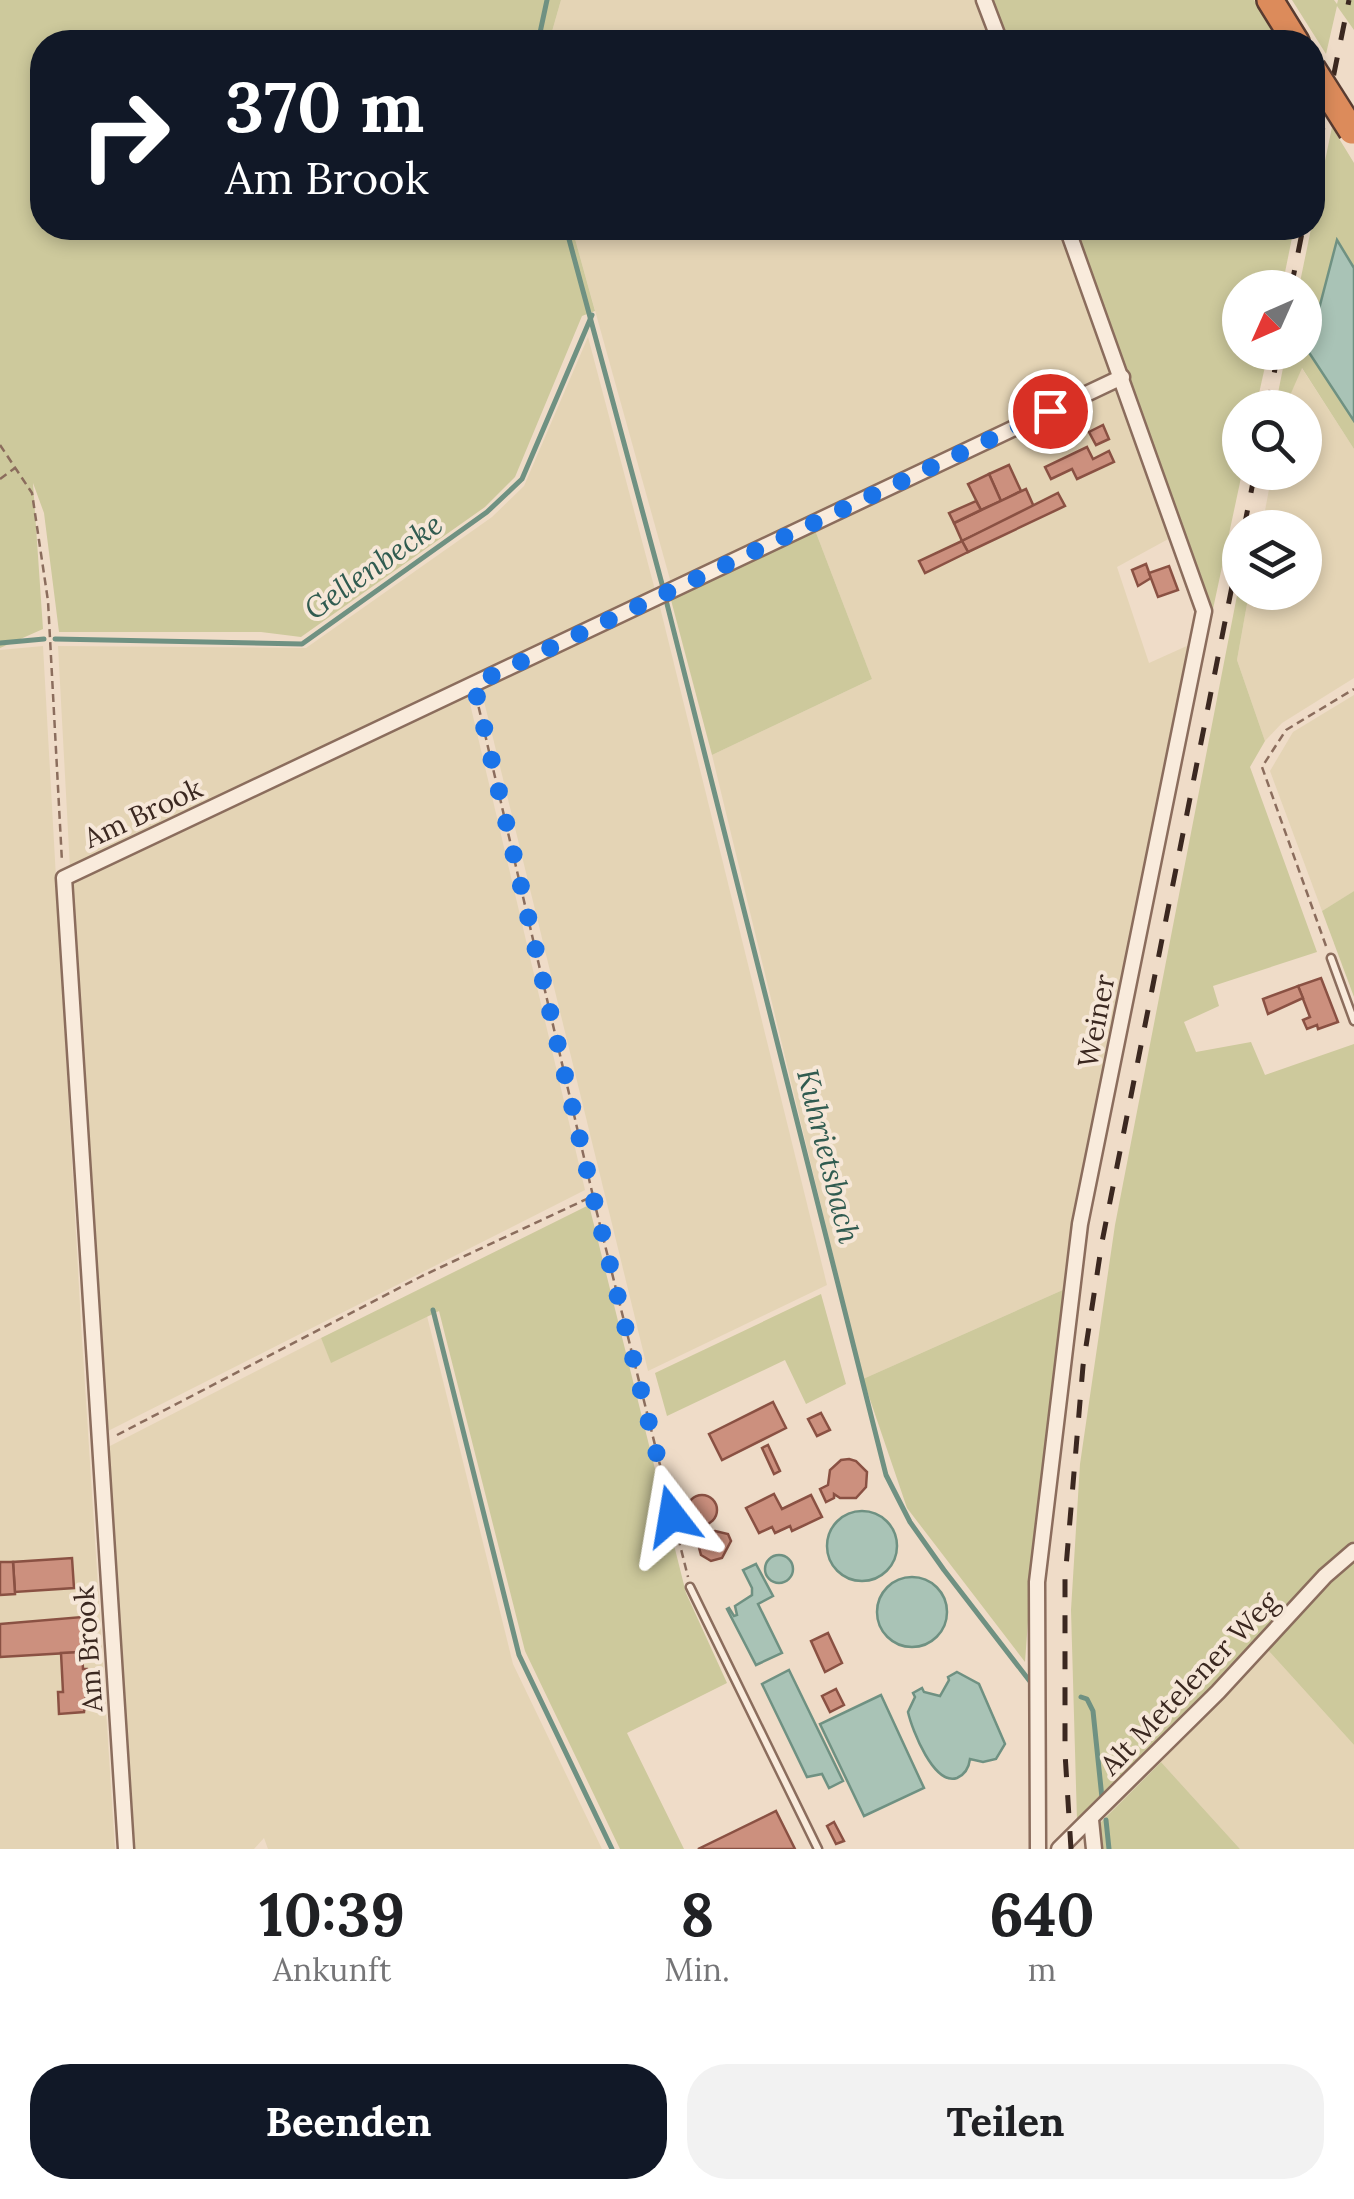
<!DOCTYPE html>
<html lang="de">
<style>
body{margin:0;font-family:Lora,serif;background:#f2f2f2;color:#202124;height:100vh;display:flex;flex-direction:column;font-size:38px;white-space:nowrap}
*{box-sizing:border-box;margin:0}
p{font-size:32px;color:#757577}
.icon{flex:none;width:55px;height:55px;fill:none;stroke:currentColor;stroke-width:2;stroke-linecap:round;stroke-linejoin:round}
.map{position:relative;height:1849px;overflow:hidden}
.panel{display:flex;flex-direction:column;background:#fff;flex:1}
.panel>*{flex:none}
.top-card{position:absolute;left:30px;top:30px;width:1295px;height:210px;border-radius:40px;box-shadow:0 5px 15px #0003;background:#111827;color:#fff;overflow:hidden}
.needle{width:65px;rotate:225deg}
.tools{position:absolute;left:1222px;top:270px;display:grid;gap:20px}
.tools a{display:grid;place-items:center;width:100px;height:100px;border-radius:50%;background:#fff;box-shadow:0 5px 15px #0003;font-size:50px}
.pin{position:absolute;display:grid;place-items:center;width:85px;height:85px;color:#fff;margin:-42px;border:5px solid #fff;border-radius:50%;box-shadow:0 2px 10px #0007}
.me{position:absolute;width:110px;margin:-55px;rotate:346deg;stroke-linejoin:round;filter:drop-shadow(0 0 8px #0008)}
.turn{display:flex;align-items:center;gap:35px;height:210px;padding:0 30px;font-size:45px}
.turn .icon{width:130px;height:130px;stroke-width:2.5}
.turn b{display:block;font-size:70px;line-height:85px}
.eta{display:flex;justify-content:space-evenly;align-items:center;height:170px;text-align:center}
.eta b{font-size:60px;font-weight:800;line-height:70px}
.cta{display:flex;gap:20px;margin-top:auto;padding:20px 30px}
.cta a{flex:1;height:115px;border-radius:40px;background:#111827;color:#fff;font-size:40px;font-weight:800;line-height:115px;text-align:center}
.cta a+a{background:#f2f2f2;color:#202124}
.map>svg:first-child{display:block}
.farmland{fill:#e4d4b5}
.green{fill:#cdc99c}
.water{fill:#a9c3b6;stroke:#6f9182;stroke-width:2.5}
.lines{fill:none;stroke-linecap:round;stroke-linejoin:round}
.stream{stroke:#6f9182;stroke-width:5}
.building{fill:#cc907e;stroke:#8a5143;stroke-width:2.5}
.lane-casing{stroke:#8b6d5d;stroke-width:11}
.street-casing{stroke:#8b6d5d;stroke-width:19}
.highway-casing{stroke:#593c31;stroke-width:30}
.path{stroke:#8b6d5d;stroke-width:2.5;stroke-dasharray:8 5;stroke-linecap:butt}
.lane{stroke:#f9ebdc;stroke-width:6}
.street{stroke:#f9ebdc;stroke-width:14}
.highway{stroke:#dc8b5b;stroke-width:25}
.rail{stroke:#3b2820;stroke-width:5;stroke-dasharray:18 18;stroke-linecap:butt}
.highway-bridge-casing{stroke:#593c31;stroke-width:30;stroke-linecap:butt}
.highway-bridge{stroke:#dc8b5b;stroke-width:25}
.route{stroke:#1a73e8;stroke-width:18;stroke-dasharray:0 32.4}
.labels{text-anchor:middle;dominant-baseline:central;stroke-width:8;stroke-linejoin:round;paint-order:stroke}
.street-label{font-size:28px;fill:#3b2820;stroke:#f6e7d8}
.water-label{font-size:30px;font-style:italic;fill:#305b50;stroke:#f6e7d8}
</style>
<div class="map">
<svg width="1354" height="1849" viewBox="0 0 1354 1849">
<rect width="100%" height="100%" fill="#efdcc8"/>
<g class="farmland">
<path d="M561,0H976L992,42H549Z"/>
<path d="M572,228H1059L1113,374L671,583Z"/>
<path d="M588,337L655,590L70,868L58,646L306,648L492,517L524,486Z"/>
<path d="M1301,367L1354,449V678L1282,723L1265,741L1237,660L1249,593L1305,592V528L1262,527L1272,473L1305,472V408L1285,407Z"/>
<path d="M1115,391L1172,537L1117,567L1149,663L1189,645L1072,1223L1065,1289L863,1379L712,755L872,679L815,530Z"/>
<path d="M659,603L827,1285L648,1371L481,689Z"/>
<path d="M43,646L81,1323L115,1849H0V650Z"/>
<path d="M468,695L585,1190L106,1432L72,884Z"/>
<path d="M1354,695V891L1322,911L1270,771L1293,732Z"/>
<path d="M427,1316L513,1664L602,1849H268L264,1838L254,1849H135L108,1447L321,1338L331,1362Z"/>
<path d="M1267,1649L1354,1745V1849H1240L1161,1762Z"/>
</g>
<g class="green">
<path d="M0,0H561L549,42H42V228H572L595,311L582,316L515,477L485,507L301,637L261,632H59L44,513L33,483L43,629L0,648Z"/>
<path d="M992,0H1254L1280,42H1007Z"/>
<path d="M1292,0H1334L1337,4L1338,0H1354V30L1337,6L1326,54Z"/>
<path d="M1332,127L1354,163V268L1338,242L1308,351L1354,421V449L1302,368L1285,407L1275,408L1286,353L1305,352V288L1299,287Z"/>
<path d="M1075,228H1294L1282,287L1240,288V352L1268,353L1256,407L1240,408L1242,473L1213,609Z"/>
<path d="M815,530L872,679L712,755L671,600Z"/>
<path d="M1240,580V592L1249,593L1237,660L1265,741L1250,767L1317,952L1213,986L1219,1006L1184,1022L1196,1052L1251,1042L1265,1075L1354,1044V1541L1316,1574L1211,1691L1077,1821L1071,1610L1080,1464L1115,1225Z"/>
<path d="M1354,891V997L1322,911Z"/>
<path d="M589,1205L686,1593L727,1683L627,1733L684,1849H620L525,1651L439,1311L331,1363L321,1338Z"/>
<path d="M1065,1289L1032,1566L1025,1662L907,1508L863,1379Z"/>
<path d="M821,1294L846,1384L806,1404L785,1360L667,1416L655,1373Z"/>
<path d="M1354,1560V1745L1267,1649L1329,1580Z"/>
<path d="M1161,1762L1240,1849H1102L1098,1825Z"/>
</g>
<g class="water">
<path d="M1337,240L1354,268V421L1308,351Z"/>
<circle cx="862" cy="1546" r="35"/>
<circle cx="779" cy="1569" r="14"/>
<path d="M756,1564L773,1596L758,1604L782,1653L756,1665L727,1609L729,1608L734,1616L737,1615L735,1606L752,1595V1588L743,1570Z"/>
<circle cx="912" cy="1612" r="35"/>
<path d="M789,1670L843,1781L829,1788L822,1774L807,1777L762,1684Z"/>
<path d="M957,1672L979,1684L1005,1744L996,1759L983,1762L970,1759C969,1767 966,1774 957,1778C934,1786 912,1730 908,1712L915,1697L913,1693L922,1688L924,1692L940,1696L949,1680L948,1677Z"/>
<path d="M881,1695L924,1788L864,1816L820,1724Z"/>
</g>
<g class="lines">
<g class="stream">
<path d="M538,42L547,0"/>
<path d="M566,228L662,584"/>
<path d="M666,600L886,1475L910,1522L944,1570L1032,1684"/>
<path d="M55,639L302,644L487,512L522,479L592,315"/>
<path d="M0,643L44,639"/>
<path d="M433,1310L519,1655L612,1849"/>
<path d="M1081,1697L1087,1699L1093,1711L1102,1798"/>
<path d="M1106,1820L1109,1849"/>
</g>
</g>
<g class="building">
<path d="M1103,425L1109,439L1096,445L1089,432Z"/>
<path d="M1087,447L1093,459L1109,451L1114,462L1077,479L1072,469L1051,479L1045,467Z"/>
<path d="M1009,465L1021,491L1001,501L989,474Z"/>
<path d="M989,474L1001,501L981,510L968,484Z"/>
<path d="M1026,489L1034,507L962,541L954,523Z"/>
<path d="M1058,493L1065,506L968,552L962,541Z"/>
<path d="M976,501L981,510L954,523L949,513Z"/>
<path d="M962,541L968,552L925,573L919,561Z"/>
<path d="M1146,564L1151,578L1138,586L1132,570Z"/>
<path d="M1169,566L1178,590L1158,597L1149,573Z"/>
<path d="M1321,978L1338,1022L1318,1029L1317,1025L1307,1029L1303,1020L1310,1017L1298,986Z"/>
<path d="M1298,986L1303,998L1268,1014L1263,999Z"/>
<path d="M773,1402L786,1428L722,1460L709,1434Z"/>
<path d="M821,1413L830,1430L817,1436L808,1419Z"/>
<path d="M768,1445L780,1471L774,1474L762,1448Z"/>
<path d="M849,1459L856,1461L867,1472L866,1487L856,1498H840L834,1494V1498L826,1502L820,1489L828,1485L830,1470L841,1460Z"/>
<path d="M774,1494L782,1509L811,1495L822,1517L792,1531L790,1526L775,1533L772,1527L759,1533L746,1508Z"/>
<circle cx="702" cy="1510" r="15"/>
<path d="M715,1531L728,1534L731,1541L722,1558L711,1561L701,1555L698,1544L704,1534Z"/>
<path d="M72,1558L74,1588L15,1592L13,1562Z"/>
<path d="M0,1562H13L15,1594L0,1595Z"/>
<path d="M82,1617L84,1652L0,1657V1624Z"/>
<path d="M828,1633L842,1663L825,1672L811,1641Z"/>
<path d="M82,1652L83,1669H87L88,1678L84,1712L59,1714L58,1692H63L61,1653Z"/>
<path d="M836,1689L844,1705L830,1712L822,1696Z"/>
<path d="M776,1811L795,1849H698Z"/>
<path d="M834,1822L844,1841L836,1844L827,1826Z"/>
</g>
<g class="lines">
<defs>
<g id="lane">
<path d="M1331,958L1354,1021"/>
<path d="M690,1587L818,1849"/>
</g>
<g id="street">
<path d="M984,0L1000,42"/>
<path d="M1091,1820L1094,1849"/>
<path d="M126,1849L64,878L1122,377"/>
<path d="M1038,1849L1037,1582L1080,1224L1204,611L1067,228"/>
<path d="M1059,1849L1218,1692L1325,1576L1354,1551"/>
</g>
<path id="highway" d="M1270,0L1296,42"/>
</defs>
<use href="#lane" class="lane-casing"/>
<use href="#street" class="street-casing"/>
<use href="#highway" class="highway-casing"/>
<g class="path">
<path d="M0,445L32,493L48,601L62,862"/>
<path d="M0,479L15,468"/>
<path d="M1326,946L1262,767L1286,730L1354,689"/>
<path d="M593,1197L688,1577"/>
<path d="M117,1435L422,1276L593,1196L477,700"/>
</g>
<use href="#lane" class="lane"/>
<use href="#street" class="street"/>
<use href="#highway" class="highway"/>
<g class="rail">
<path d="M1312,181L1349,0"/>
<path d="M1291,288L1303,228"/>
<path d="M1268,408L1278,352"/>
<path d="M1244,528L1255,472"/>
<path d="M1071,1849L1065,1753V1579L1083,1366L1102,1242L1240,546"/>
</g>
<defs>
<path id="highway-bridge" d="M1312,68L1352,131"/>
</defs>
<use href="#highway-bridge" class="highway-bridge-casing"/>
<use href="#highway-bridge" class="highway-bridge"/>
</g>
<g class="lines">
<path class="route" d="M672,1516L593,1196L474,684L1050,411"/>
</g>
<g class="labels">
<g class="street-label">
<text transform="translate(143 813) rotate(-25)">Am Brook</text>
<text transform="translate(1096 1021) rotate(-79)">Weiner</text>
<text transform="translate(88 1649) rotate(-94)">Am Brook</text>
<text transform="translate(1189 1683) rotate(-46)">Alt Metelener Weg</text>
</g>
<g class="water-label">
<text transform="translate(373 566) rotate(-35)">Gellenbecke</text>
<text transform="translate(829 1156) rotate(76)">Kuhrietsbach</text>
</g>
</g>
</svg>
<div class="tools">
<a><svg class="needle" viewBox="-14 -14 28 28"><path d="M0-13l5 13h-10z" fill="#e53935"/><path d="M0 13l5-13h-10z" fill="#757577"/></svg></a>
<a><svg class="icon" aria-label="search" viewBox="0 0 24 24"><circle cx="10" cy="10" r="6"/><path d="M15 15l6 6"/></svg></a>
<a><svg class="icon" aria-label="layers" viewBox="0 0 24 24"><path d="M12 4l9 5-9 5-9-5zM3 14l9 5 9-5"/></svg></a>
</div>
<div class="pin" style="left:1050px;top:411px;background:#d93025"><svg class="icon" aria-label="arrive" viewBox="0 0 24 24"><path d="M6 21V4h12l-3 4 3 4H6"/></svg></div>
<svg class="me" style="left:672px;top:1516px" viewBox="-20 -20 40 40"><path d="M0-17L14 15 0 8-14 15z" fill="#1a73e8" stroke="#fff" stroke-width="4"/></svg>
<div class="top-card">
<div class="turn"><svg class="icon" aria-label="right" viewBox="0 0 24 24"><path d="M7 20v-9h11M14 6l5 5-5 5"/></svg><div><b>370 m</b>Am Brook</div></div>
</div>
</div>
<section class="panel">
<div class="eta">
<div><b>10:39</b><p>Ankunft</p></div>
<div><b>8</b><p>Min.</p></div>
<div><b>640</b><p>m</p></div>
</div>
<div class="cta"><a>Beenden</a><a>Teilen</a></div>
</section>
